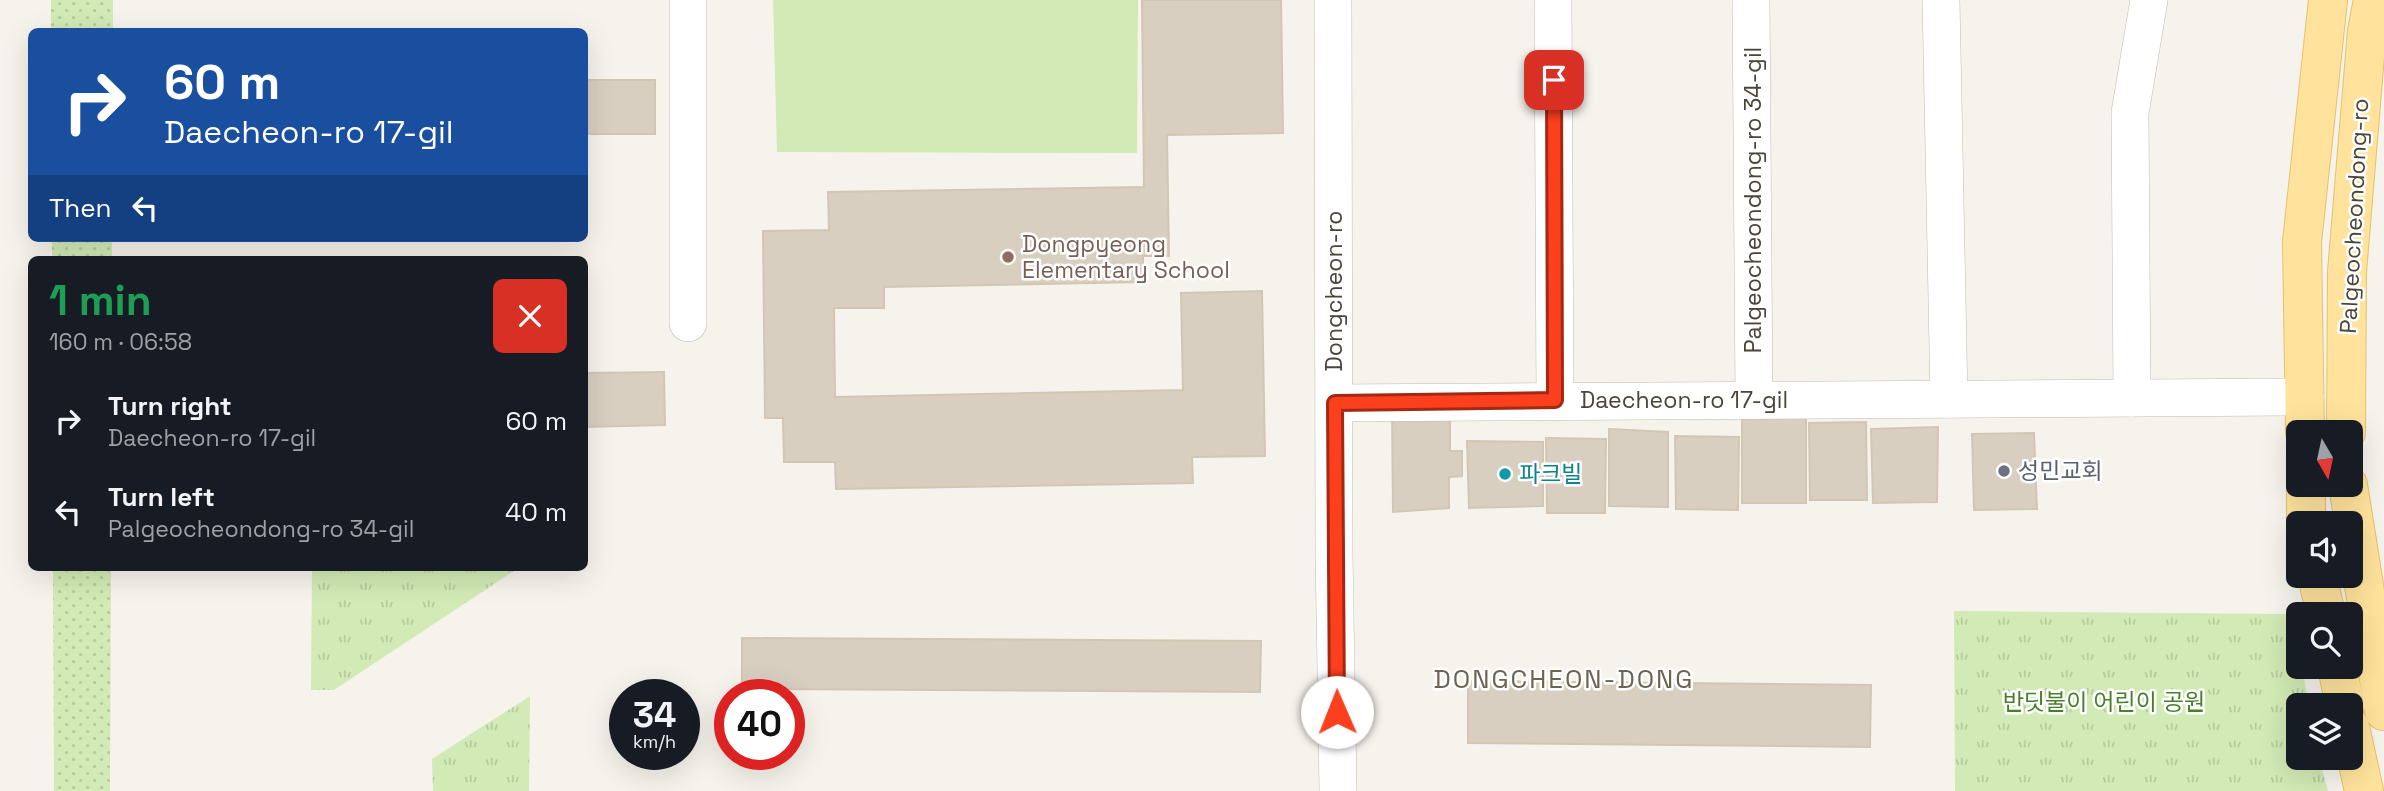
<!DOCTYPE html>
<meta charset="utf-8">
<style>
body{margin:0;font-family:"Space Grotesk","Noto Sans KR",sans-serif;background:#20242c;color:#f1f3f6;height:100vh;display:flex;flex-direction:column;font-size:26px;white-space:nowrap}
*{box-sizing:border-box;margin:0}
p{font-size:23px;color:#9ea1a6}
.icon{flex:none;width:38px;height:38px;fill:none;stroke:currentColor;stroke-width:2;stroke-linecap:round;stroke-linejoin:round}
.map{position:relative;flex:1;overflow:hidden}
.panel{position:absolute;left:28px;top:256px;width:560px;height:315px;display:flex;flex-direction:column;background:#171b24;border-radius:10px;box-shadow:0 7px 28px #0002}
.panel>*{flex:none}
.guide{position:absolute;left:28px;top:28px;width:560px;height:214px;border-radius:10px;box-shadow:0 7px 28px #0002;background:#1a4fa0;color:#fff;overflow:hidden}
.needle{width:46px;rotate:171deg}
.fabs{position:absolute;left:2286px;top:420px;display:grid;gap:14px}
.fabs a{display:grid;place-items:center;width:77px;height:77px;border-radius:10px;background:#171b24;box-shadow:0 7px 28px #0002;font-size:35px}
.speed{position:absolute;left:609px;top:679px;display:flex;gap:14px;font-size:35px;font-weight:700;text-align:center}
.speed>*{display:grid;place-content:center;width:91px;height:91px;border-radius:50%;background:#171b24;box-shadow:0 7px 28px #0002;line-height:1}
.speed small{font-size:18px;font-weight:400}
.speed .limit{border:10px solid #d22;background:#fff;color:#111}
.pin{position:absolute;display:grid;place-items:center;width:60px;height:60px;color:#fff;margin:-30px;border-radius:14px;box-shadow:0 4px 10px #0006}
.me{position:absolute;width:77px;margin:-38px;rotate:359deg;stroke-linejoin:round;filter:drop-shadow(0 0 5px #0008)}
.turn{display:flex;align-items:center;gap:24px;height:147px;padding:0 21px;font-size:32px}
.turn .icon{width:91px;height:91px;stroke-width:2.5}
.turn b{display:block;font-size:49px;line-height:60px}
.then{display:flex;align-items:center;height:66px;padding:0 21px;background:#0003;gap:14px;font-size:26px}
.round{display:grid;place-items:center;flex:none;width:74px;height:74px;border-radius:10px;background:#20242c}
.summary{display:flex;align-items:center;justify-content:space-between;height:119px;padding:0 21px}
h1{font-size:42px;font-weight:700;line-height:52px;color:#1e9e55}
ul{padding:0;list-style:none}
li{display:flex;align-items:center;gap:21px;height:91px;padding:0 21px}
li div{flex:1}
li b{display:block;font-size:26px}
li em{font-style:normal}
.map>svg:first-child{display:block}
.grass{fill:url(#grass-dots)}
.park{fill:url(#park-tufts)}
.pitch{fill:#d2eab5}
.building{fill:#d8cfc1;stroke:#d3c7b4;stroke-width:2}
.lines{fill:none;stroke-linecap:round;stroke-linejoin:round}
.minor-casing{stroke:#c2bbae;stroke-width:38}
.major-casing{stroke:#e6c16a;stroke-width:40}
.minor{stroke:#fff;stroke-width:37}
.major{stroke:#ffe39c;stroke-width:38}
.route-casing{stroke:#a42913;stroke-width:18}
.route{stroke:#fc3f1d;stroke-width:12}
.education-dot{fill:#8d6e63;stroke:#fff;stroke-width:2.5}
.worship-dot{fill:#6b7280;stroke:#fff;stroke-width:2.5}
.culture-dot{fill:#0f9aa8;stroke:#fff;stroke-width:2.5}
.labels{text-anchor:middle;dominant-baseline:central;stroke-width:5;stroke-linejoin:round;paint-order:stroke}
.street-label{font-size:23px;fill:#4b4439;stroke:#fff}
.education-label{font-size:23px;fill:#785e54;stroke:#fff;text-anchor:start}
.worship-label{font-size:23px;fill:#5b616d;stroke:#fff;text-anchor:start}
.culture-label{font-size:23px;fill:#0d838f;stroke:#fff;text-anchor:start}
.park-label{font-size:23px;fill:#4a7f2a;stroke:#fff}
.quarter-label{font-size:26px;letter-spacing:2px;fill:#6e6250;stroke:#fff}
</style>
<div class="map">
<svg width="2384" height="791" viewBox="0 0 2384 791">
<defs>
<pattern id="grass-dots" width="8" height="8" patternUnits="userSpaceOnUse" patternTransform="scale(1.75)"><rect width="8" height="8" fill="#d2eab5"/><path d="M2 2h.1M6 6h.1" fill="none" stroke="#b6ca9c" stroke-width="1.8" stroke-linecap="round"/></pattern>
<pattern id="park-tufts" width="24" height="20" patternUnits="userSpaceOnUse" patternTransform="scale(1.75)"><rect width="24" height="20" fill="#d2eab5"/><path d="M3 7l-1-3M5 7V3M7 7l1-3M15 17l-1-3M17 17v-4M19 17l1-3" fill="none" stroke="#b6ca9c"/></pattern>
</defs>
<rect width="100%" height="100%" fill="#f6f3ec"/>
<g class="grass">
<rect x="51" y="0" width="62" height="31"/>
<rect x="52" y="238" width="60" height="21"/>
<path d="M53,567H111L110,791H54Z"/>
</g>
<g class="park">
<path d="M312,567H520L334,690H311Z"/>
<path d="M1954,611L2291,614L2298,645V667H2302L2309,705H2298V758H2319L2328,791H1955Z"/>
<path d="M530,696L529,791H433L432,759Z"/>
</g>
<path class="pitch" d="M773,0H1138L1137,153L777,152Z"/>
<g class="building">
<path d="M1142,0H1281L1283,133L1167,135L1169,256H1143V282L884,287V308H834L835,397L1183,390L1181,293L1262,291L1265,456L1192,457L1193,483L836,489L835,462H784L783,418H765L763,231L829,230L828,192L1144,187Z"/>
<rect x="584" y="80" width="71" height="54"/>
<path d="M664,372L665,425L584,427V373Z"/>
<path d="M1392,409H1450V451H1462V476L1449,477V508L1393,512Z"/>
<path d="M1742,416L1806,418V503H1742Z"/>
<path d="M1866,422L1867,500H1810L1809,423Z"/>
<path d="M1938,427L1937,502L1873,503L1871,429Z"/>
<path d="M1609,429L1668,432V507L1609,506Z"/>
<path d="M2034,433L2037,509L1974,510L1972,434Z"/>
<path d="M1675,436L1739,437L1738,510L1676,509Z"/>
<path d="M1546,438L1606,439L1605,513H1547Z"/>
<path d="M1467,441L1543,442V506L1469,508Z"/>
<path d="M742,638L1261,641L1260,692L742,689Z"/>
<path d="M1468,681L1871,685L1870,747L1468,743Z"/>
</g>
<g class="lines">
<defs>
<g id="minor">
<path d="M1333,0L1334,553L1338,791"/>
<path d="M1553,0L1555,400"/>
<path d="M1751,0L1754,399"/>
<path d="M1941,0L1949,399"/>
<path d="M688,323V0"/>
<path d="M2132,398L2130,113L2149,0"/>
<path d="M1335,403L2305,397"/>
</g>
<g id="major">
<path d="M2305,432L2302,242L2328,0"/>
<path d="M2346,432L2347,272L2367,31L2373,0"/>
<path d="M2306,485V523"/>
<path d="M2348,485L2384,711"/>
<path d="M2317,576L2326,614"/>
<path d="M2337,667L2345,705"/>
<path d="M2350,727L2364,791"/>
</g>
</defs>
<use href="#minor" class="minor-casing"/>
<use href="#major" class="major-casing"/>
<use href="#minor" class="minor"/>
<use href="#major" class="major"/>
</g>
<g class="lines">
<defs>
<path id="route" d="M1337,712L1335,403L1555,400L1554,80"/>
</defs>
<use href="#route" class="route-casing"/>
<use href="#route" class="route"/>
</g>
<circle class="education-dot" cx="1008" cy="257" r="7"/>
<circle class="worship-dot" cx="2004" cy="471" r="7"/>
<circle class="culture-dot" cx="1505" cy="474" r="7"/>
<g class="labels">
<g class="street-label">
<text transform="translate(1753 200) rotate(-90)">Palgeocheondong-ro 34-gil</text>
<text transform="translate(2354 216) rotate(-87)">Palgeocheondong-ro</text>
<text transform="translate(1334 291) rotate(-90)">Dongcheon-ro</text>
<text x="1684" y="400">Daecheon-ro 17-gil</text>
</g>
<g class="education-label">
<text x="1022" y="244">Dongpyeong<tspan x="1022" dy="26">Elementary School</tspan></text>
</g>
<g class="worship-label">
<text x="2018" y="471">성민교회</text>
</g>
<g class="culture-label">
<text x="1519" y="474">파크빌</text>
</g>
<g class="park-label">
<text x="2104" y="702">반딧불이 어린이 공원</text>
</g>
<g class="quarter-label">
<text x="1564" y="679">DONGCHEON-DONG</text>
</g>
</g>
</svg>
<div class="fabs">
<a><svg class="needle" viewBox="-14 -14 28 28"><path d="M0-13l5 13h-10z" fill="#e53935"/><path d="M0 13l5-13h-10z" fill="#9ea1a6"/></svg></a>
<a><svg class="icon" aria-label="sound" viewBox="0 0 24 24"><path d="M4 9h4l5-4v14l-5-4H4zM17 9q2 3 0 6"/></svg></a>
<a><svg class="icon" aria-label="search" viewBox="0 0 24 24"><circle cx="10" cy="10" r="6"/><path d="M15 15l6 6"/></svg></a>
<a><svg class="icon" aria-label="layers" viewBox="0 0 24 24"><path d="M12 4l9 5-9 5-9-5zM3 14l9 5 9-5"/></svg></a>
</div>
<div class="speed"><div>34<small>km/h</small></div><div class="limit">40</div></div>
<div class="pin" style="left:1554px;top:80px;background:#d93025"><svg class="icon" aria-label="arrive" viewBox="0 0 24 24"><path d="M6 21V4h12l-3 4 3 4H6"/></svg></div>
<svg class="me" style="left:1337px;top:712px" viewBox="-20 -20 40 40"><circle r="19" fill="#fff"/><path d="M0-13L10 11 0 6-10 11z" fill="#fc3f1d"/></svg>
<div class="guide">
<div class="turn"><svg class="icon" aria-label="right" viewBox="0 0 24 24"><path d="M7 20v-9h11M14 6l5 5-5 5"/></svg><div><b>60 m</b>Daecheon-ro 17-gil</div></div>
<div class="then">Then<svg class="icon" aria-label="left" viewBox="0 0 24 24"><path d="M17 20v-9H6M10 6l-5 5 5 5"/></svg></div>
</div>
<section class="panel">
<div class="summary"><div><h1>1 min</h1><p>160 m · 06:58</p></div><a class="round" style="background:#d93025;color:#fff"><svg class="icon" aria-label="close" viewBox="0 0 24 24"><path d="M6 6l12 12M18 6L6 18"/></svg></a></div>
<ul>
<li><svg class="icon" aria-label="right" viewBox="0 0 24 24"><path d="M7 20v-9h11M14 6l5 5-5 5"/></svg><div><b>Turn right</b><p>Daecheon-ro 17-gil</p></div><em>60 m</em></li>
<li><svg class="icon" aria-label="left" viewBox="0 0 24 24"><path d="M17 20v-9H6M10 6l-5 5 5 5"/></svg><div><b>Turn left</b><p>Palgeocheondong-ro 34-gil</p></div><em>40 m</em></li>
</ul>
</section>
</div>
